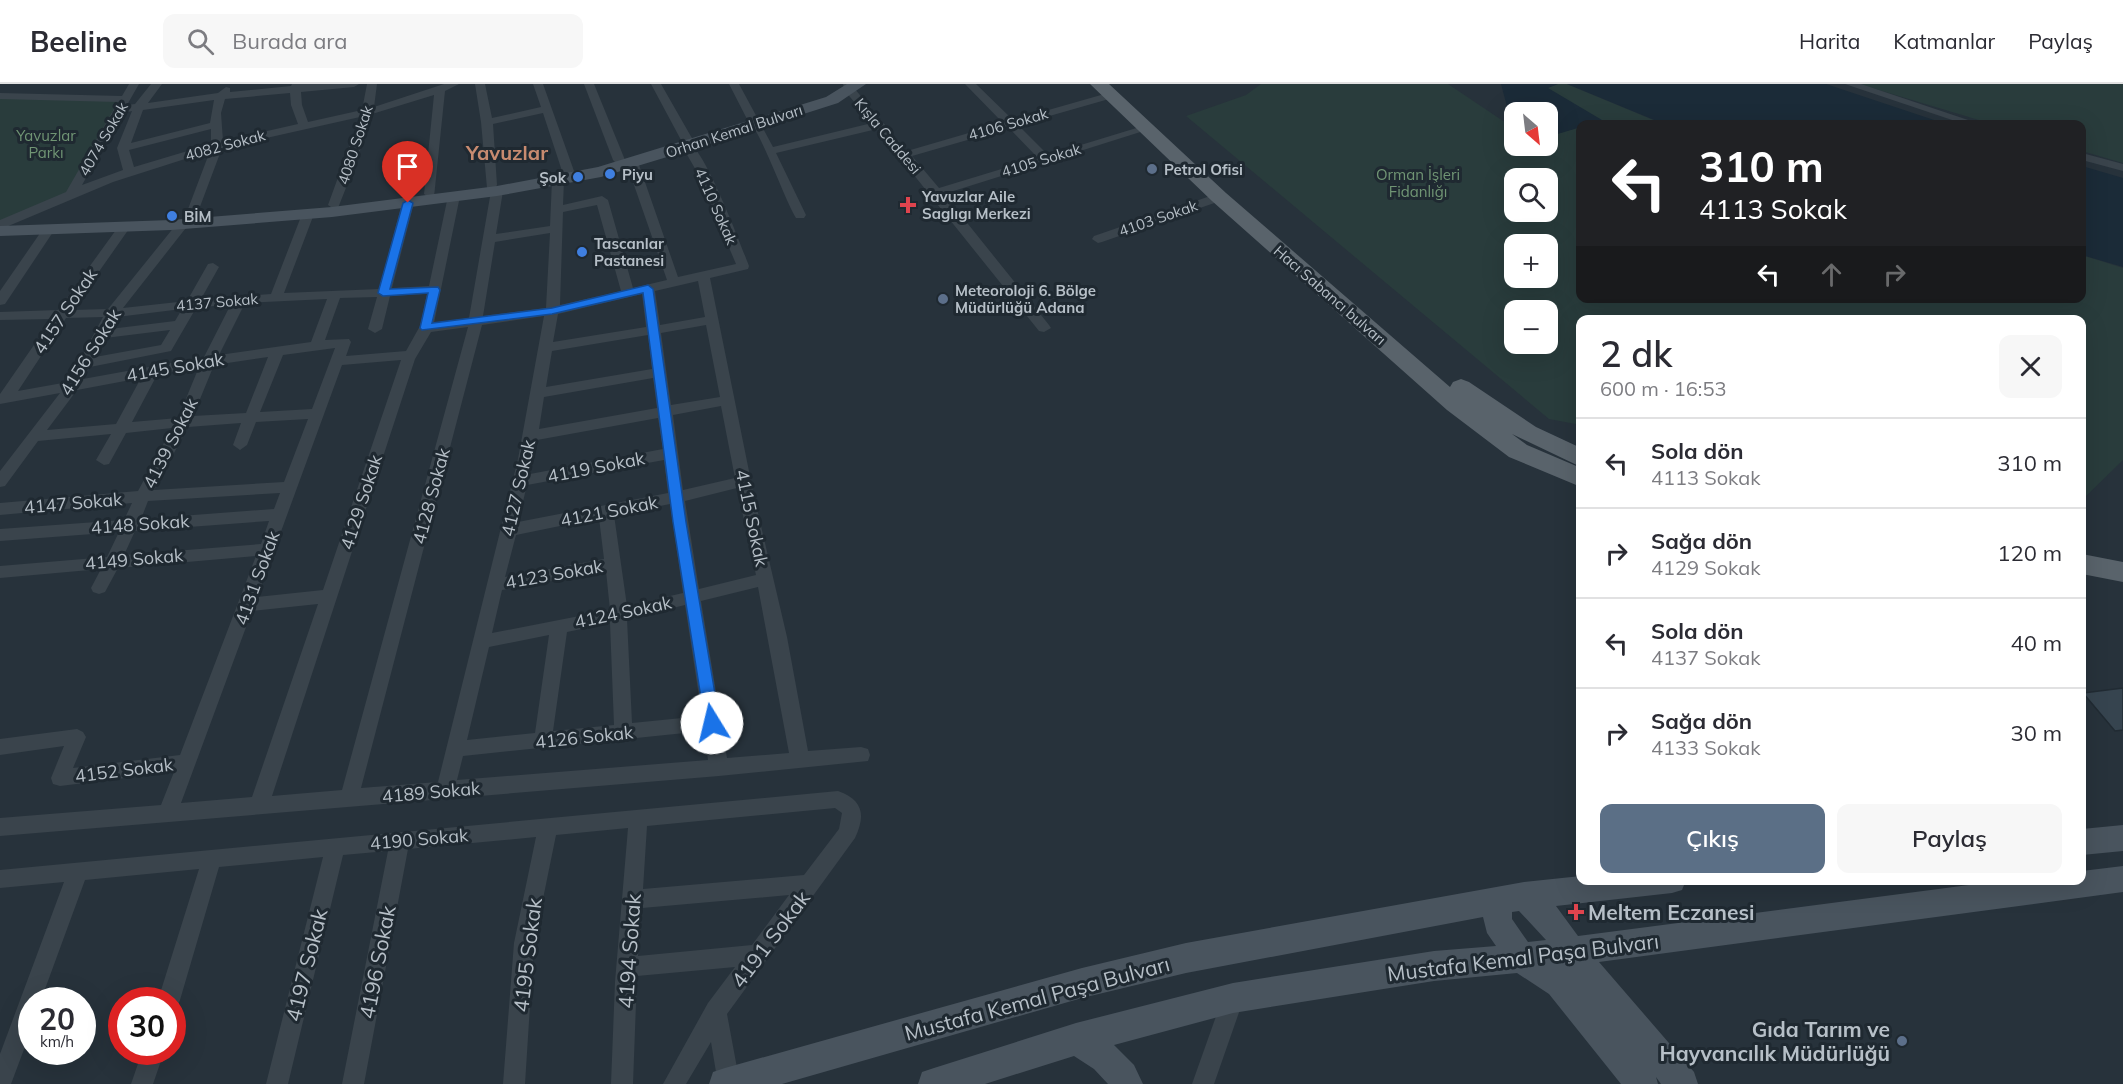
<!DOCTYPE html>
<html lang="tr">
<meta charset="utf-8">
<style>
body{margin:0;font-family:Mulish,sans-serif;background:#f7f7f7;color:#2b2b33;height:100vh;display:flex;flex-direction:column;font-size:22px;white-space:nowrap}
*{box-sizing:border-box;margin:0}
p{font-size:20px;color:#7c7c81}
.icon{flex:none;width:33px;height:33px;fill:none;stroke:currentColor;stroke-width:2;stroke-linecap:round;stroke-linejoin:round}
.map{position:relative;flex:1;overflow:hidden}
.side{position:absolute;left:1576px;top:231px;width:510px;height:570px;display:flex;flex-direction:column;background:#fff;border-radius:12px;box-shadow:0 6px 24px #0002}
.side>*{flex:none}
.top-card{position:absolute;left:1576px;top:36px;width:510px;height:183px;border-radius:12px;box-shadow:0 6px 24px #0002;background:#202124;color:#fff;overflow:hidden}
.needle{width:39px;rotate:152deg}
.controls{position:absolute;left:1504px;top:18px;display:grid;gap:12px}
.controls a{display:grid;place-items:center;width:54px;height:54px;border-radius:12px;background:#fff;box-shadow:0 6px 24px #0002;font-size:30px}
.speed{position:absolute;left:18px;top:903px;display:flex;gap:12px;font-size:30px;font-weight:700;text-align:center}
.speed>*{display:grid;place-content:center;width:78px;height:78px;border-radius:50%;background:#fff;box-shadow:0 6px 24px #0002;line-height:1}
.speed small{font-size:15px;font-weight:400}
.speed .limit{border:9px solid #d22;background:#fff;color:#111}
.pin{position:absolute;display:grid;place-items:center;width:51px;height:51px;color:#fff;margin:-62px -26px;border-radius:50% 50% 50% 0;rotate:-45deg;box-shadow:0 0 6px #0007}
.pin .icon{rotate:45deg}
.me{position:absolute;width:66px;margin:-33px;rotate:351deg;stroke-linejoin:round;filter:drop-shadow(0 0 4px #0008)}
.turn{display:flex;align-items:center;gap:21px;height:126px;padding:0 24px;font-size:27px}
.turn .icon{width:78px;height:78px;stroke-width:2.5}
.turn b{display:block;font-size:42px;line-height:51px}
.lanes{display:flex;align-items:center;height:57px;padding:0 24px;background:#0003;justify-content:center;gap:30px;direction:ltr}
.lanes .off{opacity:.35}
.round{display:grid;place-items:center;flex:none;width:63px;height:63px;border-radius:12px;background:#f7f7f7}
.headline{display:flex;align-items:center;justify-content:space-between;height:102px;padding:0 24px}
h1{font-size:36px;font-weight:600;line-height:45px}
.button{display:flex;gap:12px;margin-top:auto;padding:12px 24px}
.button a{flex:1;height:69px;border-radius:12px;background:#5b6f86;color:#fff;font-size:24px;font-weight:600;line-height:69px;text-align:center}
.button a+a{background:#f7f7f7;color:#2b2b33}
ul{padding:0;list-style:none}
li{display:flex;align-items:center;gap:18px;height:90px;padding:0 24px;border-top:2px solid #e1e1e2}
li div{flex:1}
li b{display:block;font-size:22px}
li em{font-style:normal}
header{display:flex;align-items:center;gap:36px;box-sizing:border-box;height:84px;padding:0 30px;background:#fff;border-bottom:2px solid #e1e1e2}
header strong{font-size:28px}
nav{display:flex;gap:33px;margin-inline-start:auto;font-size:21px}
.search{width:420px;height:54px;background:#f7f7f7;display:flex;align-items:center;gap:15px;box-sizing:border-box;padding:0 21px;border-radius:12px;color:#7c7c81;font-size:22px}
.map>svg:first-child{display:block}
.green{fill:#293c3c;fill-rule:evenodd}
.water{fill:#1b2b38}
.building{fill:#36444f;stroke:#212b33;stroke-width:1.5}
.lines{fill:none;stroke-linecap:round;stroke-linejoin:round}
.street{fill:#3a444c;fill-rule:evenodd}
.secondary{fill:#49545e;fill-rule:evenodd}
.primary{fill:#59636b;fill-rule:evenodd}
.route{fill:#1a73e8;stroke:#114b97;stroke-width:1.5}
.service-dot{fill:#5c6f8a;stroke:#1f2931;stroke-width:2}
.shop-dot{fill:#3f7fe0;stroke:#1f2931;stroke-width:2}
.health-dot{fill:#e0444e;stroke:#1f2931;stroke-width:2}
.labels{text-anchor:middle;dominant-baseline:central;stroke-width:6;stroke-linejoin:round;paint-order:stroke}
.far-street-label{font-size:15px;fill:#b6bfc7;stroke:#1f2931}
.far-park-label{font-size:15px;fill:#709574;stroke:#1f2931}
.far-poi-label{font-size:15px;font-weight:bold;fill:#b6bfc7;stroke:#1f2931;text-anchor:start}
.street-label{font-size:18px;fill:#b6bfc7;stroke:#1f2931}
.far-district-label{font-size:20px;font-weight:bold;fill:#c88b70;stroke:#1f2931}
.near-poi-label{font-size:21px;font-weight:bold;fill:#b6bfc7;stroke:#1f2931;text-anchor:start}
.near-street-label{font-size:21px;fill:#b6bfc7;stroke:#1f2931}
</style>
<header>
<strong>Beeline</strong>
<div class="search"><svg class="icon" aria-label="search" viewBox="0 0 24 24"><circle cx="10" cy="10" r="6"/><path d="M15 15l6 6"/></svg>Burada ara</div>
<nav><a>Harita</a><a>Katmanlar</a><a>Paylaş</a></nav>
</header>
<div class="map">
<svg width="2123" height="1000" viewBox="0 0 2123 1000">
<rect width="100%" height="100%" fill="#27323b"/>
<g class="green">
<path d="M1261,0H1448L1515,45V62H1548V52L1581,43V214H2082V171L2123,184V376L2082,416V236H1581V341L1549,335L1186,32L1246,11ZM1515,94H1548V128H1515ZM1515,160H1548V194H1515ZM1515,226H1548V260H1515Z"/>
<path d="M1558,0H1567L1663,40H1588L1601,36L1547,4Z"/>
<path d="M1859,0H2123V79L2082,67V40H1992Z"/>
<path d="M0,12L125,15L71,110L0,140Z"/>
</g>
<g class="water">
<path d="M1501,0H1558L1548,4L1602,36L1581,40V43L1551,52H1548V28H1515L1513,45Z"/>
<path d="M1567,0H1826L1946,40H1664Z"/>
<path d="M2082,82L2123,94V183L2082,171Z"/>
</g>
<path class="building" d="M2123,604V646L2115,647L2083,609Z"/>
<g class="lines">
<g class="street">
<path d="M129,0H139L127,21L135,20L151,0H162L148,19L218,9L226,3L230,4V8L291,2L292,0H359L354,3L301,8L302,21L308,38L362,26L367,0H377L374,23L444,0H459L445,7L434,113L430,114L424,110L434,11L372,30L357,76L338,124L334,125L328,121L360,33L222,64L195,136L191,137L185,133L210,67L113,98L6,143H0V136L66,108L118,18L0,15V9L122,12ZM290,9L291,21L298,40L223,57L221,29L225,15ZM214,16L210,39L131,59L143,26ZM132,27L117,64L123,86L82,101L123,29ZM211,45V60L134,83L129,66Z"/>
<path d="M475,0H485L492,34L541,23L533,0H543L574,87L572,89H564L562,87L543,29L493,40L497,101L495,104H487L481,38Z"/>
<path d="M584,0H594L625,76L623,78H615L613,76Z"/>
<path d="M651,0H661L693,56L689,59C706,68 740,159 749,182L748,185L710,194L754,412L787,553L808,667L861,663L868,665L870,671L868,677L719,692L0,752V734L161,721L174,688L60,702L53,700L51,694L64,662L0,671V655L77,645L83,648L86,653L73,684L180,671L256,472L118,484L105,508L99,510L93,508L91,504L101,485L0,494V482L107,473L119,448L0,457V445L124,436L132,419L0,431V419L138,407L172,344L126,349L109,380L104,381L96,376L111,350L38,357L5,402L0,403V387L60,309L0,320V310L52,235L0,236V228L58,226L121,139L125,138L131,142L72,226L108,225L179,137L183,136L189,140L123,224L187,217L208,180L213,179L219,183L201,215L271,210L302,130L308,126L314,130L284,209L379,205L402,119L408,115L414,119L392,204L429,202L448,112L454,108L460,112L434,239L469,234L491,107L497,103L503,107L496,150L550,142L552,96L558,92L564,96L563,121L602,112L608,116L633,204L667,196L626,78L632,75L638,78L678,193L736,180L697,88L682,62L686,59L681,56ZM597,121L621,207L560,221L563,128ZM550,149L546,224L483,232L495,158ZM698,197L705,233L660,241L655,207ZM427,210L420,242L406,267L346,272L351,258L349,255L325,256L340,214L377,213L368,245L375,249L382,245L390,212ZM642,210L646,243L553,258L558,230ZM327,215L311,258L219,271L245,219ZM231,220L204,273L83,295L90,283L171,267L196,224ZM182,225L175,237L110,245L117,233ZM544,232L518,375L438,698L361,704L482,241ZM103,233L68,298L18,307L66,234ZM706,241L720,313L671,321L661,249ZM468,243L342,706L272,712L415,275L431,248ZM170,246L161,261L95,273L105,254ZM648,251L652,285L546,303L552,267ZM335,264L312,325L260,328L283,271ZM268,273L246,329L193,332L214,281ZM401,276L323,506L257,513L342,281ZM199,283L178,334L132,338L157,291ZM141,294L116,340L47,346L77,306ZM653,294L657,324L539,345L544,313ZM721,322L735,394L683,406L673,331ZM658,334L663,365L530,390L537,356ZM308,335L284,398L154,406L188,343L241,339L233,361L240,366L247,361L256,338ZM664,376L668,409L518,438L527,401ZM737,404L756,491L699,505L685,417ZM280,409L274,425L141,435L148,417ZM670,420L683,509L627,522L614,431ZM599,434L604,475L505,493L516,451ZM269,437L261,460L124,471L135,447ZM606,487L610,526L492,549L502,506ZM758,503L789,669L727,674L701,517ZM318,520L252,713L181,719L252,527ZM685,521L702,632L632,639L627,535ZM610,539L614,641L553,647L567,548ZM549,551L535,649L467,656L489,563ZM704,647L708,676L457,696L463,672Z"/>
<path d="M729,0H739L773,63L872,39L845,7L843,0H853L854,4L907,67L1003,39L965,0H976L1013,36L1108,9H1116V13L1018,41L1048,71L1143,42L1147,41L1153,44L944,110L1049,241L1051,244L1044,248L1039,247L877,45L776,69L806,131L804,134H796C783,112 760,45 747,35ZM1009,44L1038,74L939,104L912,72Z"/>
<path d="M1845,0H1861L1980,40H1964Z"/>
<path d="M2082,69L2123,80V87L2082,76Z"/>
<path d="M1219,109L1225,113L1223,116L1102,158L1098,159L1092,155L1094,152Z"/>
<path d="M49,141L55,145L5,220L0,221V207L45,142Z"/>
<path d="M838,707C863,716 866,731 855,754L727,930L740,1000H718L711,958L686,1000H663L708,919L735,883L637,892L633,1000H611L615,898L628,744L556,751L534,859L525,1000H503L514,859L536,753L408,765L364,1000H342L388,767L343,771L288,1000H266L323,773L219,783L180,916L177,924L172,925V916H158L199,785L85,796L41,916H32V944L11,1000H0V970L64,798L0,804V786ZM835,724L842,729L839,745L804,791L643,805L647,742ZM789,811L752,861L638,872L642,824Z"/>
<path d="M1233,903L1241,907L1244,914L1214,1000H1192L1225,907Z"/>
<path d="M142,968H164L153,1000H131Z"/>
</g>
<g class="secondary">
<path d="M847,0H866L838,19L710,60L601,93L497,112L332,133L171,146L0,152V142L171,136L332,123L497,102L598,83L826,13Z"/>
<path d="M2123,741V767L2082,771V745Z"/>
<path d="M2123,782V808L1599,878L1694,988L1698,1000H1661L1656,993L1658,1000H1621L1549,910L1517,889L1434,897L1233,929L1114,961L1134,981L1143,1000H1108L1094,985L1074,972L985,1000H918L922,988L934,984L1076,939L1233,899L1434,867L1496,862L1487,849L1483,833L1186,889L1082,914L782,1000H709L713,988L725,984L1082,884L1186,859L1524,798L1581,792V796H1686L1682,806L1672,809L1556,822L1578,852L2007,796H2082V787ZM1519,827L1546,856L1528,858L1512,835V828Z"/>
</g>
<g class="primary">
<path d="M1090,0H1109L1226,109L1450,303L1453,298L1461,295L1469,298L1536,343L1581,364V383L1512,350L1527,361L1581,384V403L1509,373L1447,326L1212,117Z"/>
<path d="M2082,470L2123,478V498L2082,490Z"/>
</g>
</g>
<path class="route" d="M408,116L413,119L390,205L438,203L440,206L432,239L552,224L648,201L653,205L686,438L720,639L717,643L712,645L707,643L705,639L673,438L643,209L552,230L422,246L420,244L428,209L383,212L378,209L403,119Z"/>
<g class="service-dot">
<circle cx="1152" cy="85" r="6"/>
<circle cx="943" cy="215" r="6"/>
<circle cx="1902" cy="957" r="6"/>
</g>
<g class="shop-dot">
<circle cx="610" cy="90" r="6"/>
<circle cx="578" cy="93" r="6"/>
<circle cx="172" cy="132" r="6"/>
<circle cx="582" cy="168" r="6"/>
</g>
<g class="health-dot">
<path d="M905 112h6v6h6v6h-6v6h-6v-6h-6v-6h6z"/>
<path d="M1573 819h6v6h6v6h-6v6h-6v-6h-6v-6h6z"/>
</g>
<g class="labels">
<g class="far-street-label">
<text transform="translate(1008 40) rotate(-16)">4106 Sokak</text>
<text transform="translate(734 47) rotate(-18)">Orhan Kemal Bulvarı</text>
<text transform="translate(888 52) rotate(50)">Kışla Caddesi</text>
<text transform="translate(103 55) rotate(-60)">4074 Sokak</text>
<text transform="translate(225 61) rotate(-15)">4082 Sokak</text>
<text transform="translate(355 61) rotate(-72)">4080 Sokak</text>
<text transform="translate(1041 76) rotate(-17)">4105 Sokak</text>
<text transform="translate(716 122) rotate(66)">4110 Sokak</text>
<text transform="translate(1158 134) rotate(-19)">4103 Sokak</text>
<text transform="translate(1330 211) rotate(41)">Hacı Sabancı bulvarı</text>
<text transform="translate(217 218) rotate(-5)">4137 Sokak</text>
</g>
<g class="far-park-label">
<text x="46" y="51">Yavuzlar<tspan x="46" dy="17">Parkı</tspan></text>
<text x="1418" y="90">Orman İşleri<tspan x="1418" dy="17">Fidanlığı</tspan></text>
</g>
<g class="far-poi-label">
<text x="1164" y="85">Petrol Ofisi</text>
<text x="622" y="90">Piyu</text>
<text x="566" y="93" text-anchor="end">Şok</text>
<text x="922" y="112">Yavuzlar Aile<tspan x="922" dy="17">Saglıgı Merkezi</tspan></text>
<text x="184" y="132">BİM</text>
<text x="594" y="159">Tascanlar<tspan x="594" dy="17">Pastanesi</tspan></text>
<text x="955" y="206">Meteoroloji 6. Bölge<tspan x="955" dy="17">Müdürlüğü Adana</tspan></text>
</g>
<g class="street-label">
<text transform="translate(65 227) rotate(-56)">4157 Sokak</text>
<text transform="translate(90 268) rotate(-58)">4156 Sokak</text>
<text transform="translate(175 283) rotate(-10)">4145 Sokak</text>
<text transform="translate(170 359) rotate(-63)">4139 Sokak</text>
<text transform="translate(596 383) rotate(-11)">4119 Sokak</text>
<text transform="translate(518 404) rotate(-77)">4127 Sokak</text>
<text transform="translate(431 412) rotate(-75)">4128 Sokak</text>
<text transform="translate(361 418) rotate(-72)">4129 Sokak</text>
<text transform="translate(73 419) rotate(-5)">4147 Sokak</text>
<text transform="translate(609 427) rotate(-11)">4121 Sokak</text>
<text transform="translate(752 434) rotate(78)">4115 Sokak</text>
<text transform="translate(140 440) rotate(-4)">4148 Sokak</text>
<text transform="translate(134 475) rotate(-5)">4149 Sokak</text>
<text transform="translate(554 490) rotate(-10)">4123 Sokak</text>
<text transform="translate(257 494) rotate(-70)">4131 Sokak</text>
<text transform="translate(623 528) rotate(-12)">4124 Sokak</text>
<text transform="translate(584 653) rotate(-6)">4126 Sokak</text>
<text transform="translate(124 686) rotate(-7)">4152 Sokak</text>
<text transform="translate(431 708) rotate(-5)">4189 Sokak</text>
<text transform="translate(419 755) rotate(-5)">4190 Sokak</text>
</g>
<g class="far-district-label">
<text x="507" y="68">Yavuzlar</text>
</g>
<g class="near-poi-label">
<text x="1588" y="828">Meltem Eczanesi</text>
<text x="1890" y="945" text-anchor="end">Gıda Tarım ve<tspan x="1890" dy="24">Hayvancılık Müdürlüğü</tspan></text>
</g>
<g class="near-street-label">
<text transform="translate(770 855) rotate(-53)">4191 Sokak</text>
<text transform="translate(629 867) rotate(-86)">4194 Sokak</text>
<text transform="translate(527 871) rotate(-83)">4195 Sokak</text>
<text transform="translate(1523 873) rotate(-7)">Mustafa Kemal Paşa Bulvarı</text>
<text transform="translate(377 878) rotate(-79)">4196 Sokak</text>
<text transform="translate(306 881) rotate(-76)">4197 Sokak</text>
<text transform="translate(1037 914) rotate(-15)">Mustafa Kemal Paşa Bulvarı</text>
</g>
</g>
</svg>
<div class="controls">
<a><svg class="needle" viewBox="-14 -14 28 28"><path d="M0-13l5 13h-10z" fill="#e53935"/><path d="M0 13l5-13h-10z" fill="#7c7c81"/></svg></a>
<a><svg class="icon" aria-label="search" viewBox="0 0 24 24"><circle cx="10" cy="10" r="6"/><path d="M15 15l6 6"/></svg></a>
<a>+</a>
<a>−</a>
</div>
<div class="speed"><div>20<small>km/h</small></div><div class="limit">30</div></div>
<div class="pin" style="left:408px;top:119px;background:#d93025"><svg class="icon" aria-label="arrive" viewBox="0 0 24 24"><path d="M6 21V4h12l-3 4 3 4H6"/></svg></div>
<svg class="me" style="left:712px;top:639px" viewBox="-20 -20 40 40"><circle r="19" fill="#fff"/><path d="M0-13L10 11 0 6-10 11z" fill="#1a73e8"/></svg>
<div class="top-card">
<div class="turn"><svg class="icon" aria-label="left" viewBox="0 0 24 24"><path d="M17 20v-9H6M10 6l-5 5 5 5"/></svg><div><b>310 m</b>4113 Sokak</div></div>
<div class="lanes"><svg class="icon" aria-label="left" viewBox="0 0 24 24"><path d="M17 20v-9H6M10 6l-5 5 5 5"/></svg><svg class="icon off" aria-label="ahead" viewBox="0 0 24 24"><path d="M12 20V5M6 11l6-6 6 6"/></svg><svg class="icon off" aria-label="right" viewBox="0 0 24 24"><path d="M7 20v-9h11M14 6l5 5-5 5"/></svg></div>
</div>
<section class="side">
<div class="headline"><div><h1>2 dk</h1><p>600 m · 16:53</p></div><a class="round"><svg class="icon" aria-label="close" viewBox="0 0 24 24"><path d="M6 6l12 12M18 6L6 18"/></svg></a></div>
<ul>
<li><svg class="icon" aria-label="left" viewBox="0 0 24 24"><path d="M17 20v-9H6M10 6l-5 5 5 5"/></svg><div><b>Sola dön</b><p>4113 Sokak</p></div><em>310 m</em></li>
<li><svg class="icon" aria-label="right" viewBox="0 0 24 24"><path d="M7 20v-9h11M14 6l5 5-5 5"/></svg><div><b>Sağa dön</b><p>4129 Sokak</p></div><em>120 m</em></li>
<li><svg class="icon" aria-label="left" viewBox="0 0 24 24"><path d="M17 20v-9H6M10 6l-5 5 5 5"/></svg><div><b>Sola dön</b><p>4137 Sokak</p></div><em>40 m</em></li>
<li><svg class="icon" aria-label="right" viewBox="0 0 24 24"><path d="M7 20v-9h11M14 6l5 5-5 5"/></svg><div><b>Sağa dön</b><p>4133 Sokak</p></div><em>30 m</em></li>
</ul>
<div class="button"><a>Çıkış</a><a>Paylaş</a></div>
</section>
</div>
